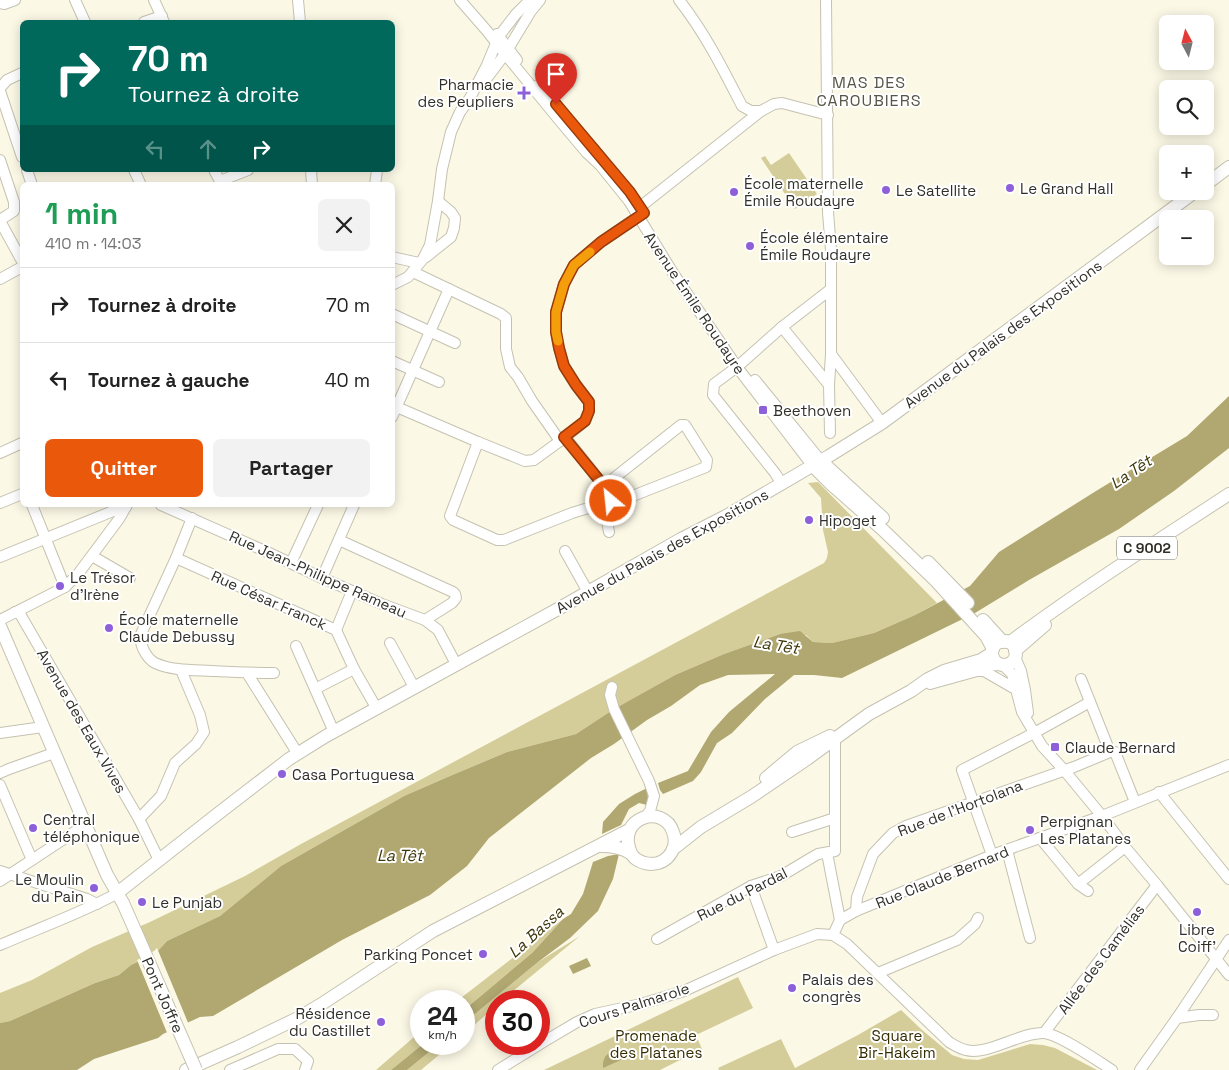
<!DOCTYPE html>
<html lang="fr">
<meta charset="utf-8">
<style>
body{margin:0;font-family:"Space Grotesk",sans-serif;background:#f2f2f2;color:#222;height:100vh;display:flex;flex-direction:column;font-size:19px;white-space:nowrap}
*{box-sizing:border-box;margin:0}
p{font-size:16px;color:#767676}
.icon{flex:none;width:28px;height:28px;fill:none;stroke:currentColor;stroke-width:2;stroke-linecap:round;stroke-linejoin:round}
.map{position:relative;flex:1;overflow:hidden}
.side{position:absolute;left:20px;top:182px;width:375px;height:325px;display:flex;flex-direction:column;background:#fff;border-radius:8px;box-shadow:0 2px 12px #0003}
.side>*{flex:none}
.hud{position:absolute;left:20px;top:20px;width:375px;height:152px;border-radius:8px;box-shadow:0 2px 12px #0003;background:#00695c;color:#fff;overflow:hidden}
.needle{width:32px;rotate:353deg}
.controls{position:absolute;left:1159px;top:15px;display:grid;gap:10px}
.controls a{display:grid;place-items:center;width:55px;height:55px;border-radius:8px;background:#fff;box-shadow:0 2px 12px #0003;font-size:25px}
.speed{position:absolute;left:410px;top:990px;display:flex;gap:10px;font-size:25px;font-weight:700;text-align:center}
.speed>*{display:grid;place-content:center;width:65px;height:65px;border-radius:50%;background:#fff;box-shadow:0 2px 12px #0003;line-height:1}
.speed small{font-size:12px;font-weight:400}
.speed .limit{border:8px solid #d22;background:#fff;color:#111}
.pin{position:absolute;display:grid;place-items:center;width:42px;height:42px;color:#fff;margin:-51px -21px;border-radius:50% 50% 50% 0;rotate:-45deg;box-shadow:0 0 5px #0007}
.pin .icon{rotate:45deg}
.me{position:absolute;width:55px;margin:-28px;rotate:332deg;stroke-linejoin:round;filter:drop-shadow(0 0 4px #0008)}
.turn{display:flex;align-items:center;gap:18px;height:105px;padding:0 25px;font-size:22px}
.turn .icon{width:65px;height:65px;stroke-width:2.5}
.turn b{display:block;font-size:35px;line-height:42px}
.lanes{display:flex;align-items:center;height:48px;padding:0 25px;background:#0003;justify-content:center;gap:25px;direction:ltr}
.lanes .off{opacity:.35}
.round{display:grid;place-items:center;flex:none;width:52px;height:52px;border-radius:8px;background:#f2f2f2}
.head{display:flex;align-items:center;justify-content:space-between;height:85px;padding:0 25px}
h1{font-size:30px;font-weight:700;line-height:38px;color:#1e9e55}
.button{display:flex;gap:10px;margin-top:auto;padding:10px 25px}
.button a{flex:1;height:58px;border-radius:8px;background:#ea580c;color:#fff;font-size:20px;font-weight:700;line-height:58px;text-align:center}
.button a+a{background:#f2f2f2;color:#222}
ul{padding:0;list-style:none}
li{display:flex;align-items:center;gap:15px;height:75px;padding:0 25px;border-top:1px solid #e0e0e0}
li div{flex:1}
li b{display:block;font-size:19px}
li em{font-style:normal}
.map>svg:first-child{display:block}
.green{fill:#d5cd99}
.water{fill:#b0a771}
.pier{fill:#fbf8e6}
.lines{fill:none;stroke-linecap:round;stroke-linejoin:round}
.minor-casing{stroke:#c5c2b1;stroke-width:12}
.major-casing{stroke:#c5c2b1;stroke-width:14}
.minor{stroke:#fff;stroke-width:10}
.major{stroke:#fff;stroke-width:12}
.major-bridge-casing{stroke:#c5c2b1;stroke-width:14;stroke-linecap:butt}
.major-bridge{stroke:#fff;stroke-width:12}
.route-casing{stroke:#983908;stroke-width:12}
.route{stroke:#ea580c;stroke-width:9}
.slow{stroke:#f59e0b;stroke-width:9}
.poi-dot{fill:#8d60da;stroke:#fff;stroke-width:2}
.labels{text-anchor:middle;dominant-baseline:central;stroke-width:4;stroke-linejoin:round;paint-order:stroke}
.shield{fill:#fff;stroke:#6e6d68;stroke-width:1}
.shield-label{font-size:14px;font-weight:bold;fill:#302f28}
.poi-label{font-size:15px;fill:#302f28;stroke:#fff;text-anchor:start}
.street-label{font-size:15px;fill:#302f28;stroke:#fff}
.park-label{font-size:15px;fill:#352d00;stroke:#fff}
.neighbourhood-label{font-size:16px;letter-spacing:1px;fill:#585646;stroke:#fff}
.water-label{font-size:16px;font-style:italic;fill:#3e370a;stroke:#fff}
</style>
<div class="map">
<svg width="1229" height="1070" viewBox="0 0 1229 1070">
<rect width="100%" height="100%" fill="#fbf8e6"/>
<g class="green">
<path d="M789,153L817,194L795,209L761,158L765,156L771,165Z"/>
<path d="M818,482L937,603L915,615L874,633L832,643L813,642L806,635L780,634L724,654L675,675L614,709L576,734L507,752L450,776L404,796L281,866L220,916L167,941L156,953L131,965L119,975L95,983L10,1021L0,1023V993L32,980L92,947L150,922L245,876L301,844L824,563L827,558L828,552L823,530L821,498L808,483Z"/>
<path d="M563,919L532,953L464,1010V1001H457Z"/>
<path d="M580,936L501,1001H496V1006L464,1034V1023L538,962Z"/>
<path d="M738,977L753,1008L696,1035L702,1049L660,1070H544Z"/>
<path d="M901,1010L921,1029L952,1055L964,1059L978,1060L1030,1044L1043,1045L1055,1048L1097,1070H719L718,1068L781,1039L795,1068L858,1035Z"/>
<path d="M421,1031V1044H423L391,1070H376Z"/>
<path d="M439,1044H452L421,1070H407Z"/>
</g>
<g class="water">
<path d="M1229,396V448L1174,491L1119,529L1029,580L975,613L842,678L814,675H794L765,699L732,733L717,743L701,772L693,781L663,794L660,790L658,783L688,771L711,732L729,712L775,674L728,675L700,685L671,706L647,720L614,744L591,758L489,838L467,866L430,895L342,940L213,1016L200,1017L163,1034L158,1038L94,1059L77,1070H0V1023L10,1021L95,983L119,975L131,965L156,953L167,941L220,916L281,866L404,796L450,776L507,752L576,734L614,709L675,675L724,654L780,634L800,631L813,642L832,643L874,633L915,615L970,586L999,552L1096,491L1187,436Z"/>
<path d="M647,788L648,797L647,805L639,803L629,809L621,825L602,834L603,822L619,804L635,794Z"/>
<path d="M619,854L613,879L598,911L570,938L538,962L464,1023V1010L532,953L563,919L571,914L583,894L593,862L608,856Z"/>
<path d="M587,958L591,966L573,974L569,966Z"/>
<path d="M423,1044H439L407,1070H391Z"/>
<path d="M615,1049H622L631,1054L623,1059L603,1068C602,1058 607,1053 615,1049Z"/>
</g>
<path class="pier" d="M157,948L189,1025L168,1035L137,960L154,951Z"/>
<g class="lines">
<defs>
<g id="minor">
<path d="M75,0L85,22"/>
<path d="M154,0L164,22"/>
<path d="M298,0L300,22"/>
<path d="M460,0L487,31L505,54L560,121L586,152L600,165L629,201L673,273L737,367L812,465"/>
<path d="M679,0C705,33 723,69 742,106L751,111H761"/>
<path d="M826,0L828,212L831,250V354L829,385L830,433"/>
<path d="M0,3L4,4L15,0"/>
<path d="M144,22L162,16"/>
<path d="M497,34L517,60"/>
<path d="M484,82L505,54L531,11L540,0"/>
<path d="M538,85L602,159"/>
<path d="M0,88L7,80L22,73"/>
<path d="M0,91L22,157"/>
<path d="M0,160L14,202V211L0,220"/>
<path d="M27,170L32,185"/>
<path d="M134,170L141,185"/>
<path d="M214,170L222,185"/>
<path d="M311,170L312,185"/>
<path d="M220,181L248,170"/>
<path d="M375,185L377,170"/>
<path d="M635,211L761,111L774,104L782,103L828,115"/>
<path d="M0,221L22,261"/>
<path d="M392,257L419,263"/>
<path d="M426,257L451,237L454,228L455,218L451,212L438,201"/>
<path d="M413,272L501,314L506,318V349L510,367L518,377L532,401L560,441"/>
<path d="M0,279L22,267"/>
<path d="M392,285L408,277L423,259L430,245L438,201L442,169L451,132L460,112L470,98L487,65L499,36L516,14L530,0"/>
<path d="M392,314L455,343"/>
<path d="M782,327L829,385"/>
<path d="M831,354L882,423"/>
<path d="M392,361L439,382"/>
<path d="M755,380L821,461"/>
<path d="M392,405L478,442L525,461L534,460L560,441L585,421L589,411V402L576,385L564,366L559,348L556,332V312L564,284L574,265L601,242L642,214"/>
<path d="M392,417L449,289"/>
<path d="M478,442L450,516L453,520L497,540H504L572,513L611,501L609,493L604,486L565,437"/>
<path d="M0,453L22,443"/>
<path d="M782,484L775,473L713,395L714,384L737,367L782,327L831,289"/>
<path d="M604,486L681,425H685L707,460L706,467L620,501H611"/>
<path d="M0,503L22,494"/>
<path d="M604,503L609,532"/>
<path d="M32,505L65,587"/>
<path d="M161,505L265,551L322,578L382,604L425,620L438,630L456,664"/>
<path d="M192,518L176,558L141,634C139,644 146,658 155,663C173,671 193,670 212,671C233,672 253,673 274,673"/>
<path d="M339,540L453,592L455,594L456,598L452,603L425,620"/>
<path d="M565,551L588,592"/>
<path d="M92,556L130,578"/>
<path d="M0,557L118,509L126,507L125,505"/>
<path d="M176,558L336,630L354,669L377,709"/>
<path d="M291,563L318,505"/>
<path d="M322,578L354,505"/>
<path d="M15,612L20,614L139,819L159,860"/>
<path d="M0,620L65,587L78,574L119,519L127,505"/>
<path d="M336,630L352,591"/>
<path d="M390,643L414,687"/>
<path d="M296,646L334,732"/>
<path d="M1015,657L1021,671L1025,690L1028,713"/>
<path d="M1003,665L1012,674L1022,712L1042,746L1064,770L1102,816L1125,847L1157,885L1229,975"/>
<path d="M247,673L298,754"/>
<path d="M1081,679L1110,752H1115L1135,802"/>
<path d="M930,684L977,671H984L1017,690"/>
<path d="M612,687L610,695L614,709L649,781L654,796L650,811L645,817"/>
<path d="M315,689L354,669"/>
<path d="M0,733L43,727"/>
<path d="M0,773L9,769L54,753"/>
<path d="M0,785L32,860"/>
<path d="M1159,792L1229,879"/>
<path d="M139,819L161,796L175,763L196,744L204,732L200,715L181,670"/>
<path d="M792,832L835,818"/>
<path d="M1040,838L1078,884L1088,891"/>
<path d="M1007,850L1030,938"/>
<path d="M827,853L840,920"/>
<path d="M992,855L962,770L1034,733L1090,702"/>
<path d="M0,871L87,899L97,904"/>
<path d="M0,881L85,825"/>
<path d="M1078,884L1125,847"/>
<path d="M751,886L774,950"/>
<path d="M856,911L857,897L873,854L893,833L906,826L1074,767L1110,752"/>
<path d="M833,935L840,920L856,911L992,855L1102,816L1229,765"/>
<path d="M657,939L751,886L781,876L811,858L818,854L835,851V739"/>
<path d="M0,945C39,928 79,914 116,894"/>
<path d="M878,973L957,940L975,924L978,918"/>
<path d="M1177,1018L1199,1015H1213"/>
<path d="M1044,1033L1157,885"/>
<path d="M230,1070L278,1049H295L308,1061L305,1070"/>
<path d="M498,1070L545,1041L577,1022L595,1014L641,1004L684,991L774,950L817,934L833,935L847,944L949,1042C954,1045 960,1049 966,1050C987,1056 1020,1032 1044,1033C1059,1034 1098,1061 1112,1070"/>
<path d="M1140,1070L1177,1018L1229,940"/>
</g>
<g id="major">
<path d="M1205,185L1229,167"/>
<path d="M821,461L883,518"/>
<path d="M812,465L831,484L882,529L936,581L986,636L993,649"/>
<path d="M928,562L968,603"/>
<path d="M983,620L1003,642"/>
<path d="M0,626L107,875L123,903L138,937"/>
<circle cx="1004" cy="653" r="12"/>
<path d="M1008,642L1013,640C1083,588 1156,542 1229,494"/>
<path d="M1015,651L1045,625"/>
<path d="M974,667L983,665L999,664"/>
<path d="M766,778L797,752L830,736"/>
<path d="M601,846C611,846 621,847 630,853C633,855 633,857 636,859C642,863 650,865 658,863C665,861 671,855 674,847C675,842 675,837 673,832C664,803 615,817 631,853"/>
<path d="M673,849L701,827L751,797L807,759L869,714L911,691L928,679L944,671L981,660L992,653"/>
<path d="M116,894L215,816L289,759L326,736L558,609L681,539L726,516L829,456L882,423L1196,191"/>
<path d="M186,1070L238,1047L298,1018L320,1005L433,931L629,830"/>
</g>
</defs>
<use href="#minor" class="minor-casing"/>
<use href="#major" class="major-casing"/>
<use href="#minor" class="minor"/>
<use href="#major" class="major"/>
<defs>
<path id="major-bridge" d="M138,937L196,1070"/>
</defs>
<use href="#major-bridge" class="major-bridge-casing"/>
<use href="#major-bridge" class="major-bridge"/>
</g>
<g class="lines">
<defs>
<path id="route" d="M556,104L630,192L644,213L601,242L574,265L564,284L556,312V332L559,348L564,366L576,385L589,402V411L585,421L564,437L604,486L609,493L611,501"/>
</defs>
<use href="#route" class="route-casing"/>
<use href="#route" class="route"/>
<path class="slow" d="M558,341L556,332V312L564,284L574,265L590,252"/>
</g>
<g class="poi-dot">
<path d="M521.5 85.5h5v5h5v5h-5v5h-5v-5h-5v-5h5z"/>
<circle cx="1010" cy="188" r="5"/>
<circle cx="886" cy="190" r="5"/>
<circle cx="734" cy="192" r="5"/>
<circle cx="750" cy="246" r="5"/>
<rect x="758" y="405" width="10" height="10" rx="2.5"/>
<circle cx="809" cy="520" r="5"/>
<circle cx="60" cy="586" r="5"/>
<circle cx="109" cy="628" r="5"/>
<rect x="1050" y="742" width="10" height="10" rx="2.5"/>
<circle cx="282" cy="774" r="5"/>
<circle cx="33" cy="828" r="5"/>
<circle cx="1030" cy="830" r="5"/>
<circle cx="94" cy="888" r="5"/>
<circle cx="142" cy="902" r="5"/>
<circle cx="1197" cy="912" r="5"/>
<circle cx="483" cy="954" r="5"/>
<circle cx="792" cy="988" r="5"/>
<circle cx="381" cy="1022" r="5"/>
</g>
<g class="labels">
<rect class="shield" x="1117" y="536.5" width="60" height="23" rx="4"/>
<g class="shield-label">
<text x="1147" y="548">C 9002</text>
</g>
<g class="poi-label">
<text x="514" y="84" text-anchor="end">Pharmacie<tspan x="514" dy="17">des Peupliers</tspan></text>
<text x="744" y="183">École maternelle<tspan x="744" dy="17">Émile Roudayre</tspan></text>
<text x="1020" y="188">Le Grand Hall</text>
<text x="896" y="190">Le Satellite</text>
<text x="760" y="237">École élémentaire<tspan x="760" dy="17">Émile Roudayre</tspan></text>
<text x="773" y="410">Beethoven</text>
<text x="819" y="520">Hipoget</text>
<text x="70" y="577">Le Trésor<tspan x="70" dy="17">d'Irène</tspan></text>
<text x="119" y="619">École maternelle<tspan x="119" dy="17">Claude Debussy</tspan></text>
<text x="1065" y="747">Claude Bernard</text>
<text x="292" y="774">Casa Portuguesa</text>
<text x="43" y="819">Central<tspan x="43" dy="17">téléphonique</tspan></text>
<text x="1040" y="821">Perpignan<tspan x="1040" dy="17">Les Platanes</tspan></text>
<text x="84" y="879" text-anchor="end">Le Moulin<tspan x="84" dy="17">du Pain</tspan></text>
<text x="152" y="902">Le Punjab</text>
<text x="1197" y="929" text-anchor="middle">Libre<tspan x="1197" dy="17">Coiff'</tspan></text>
<text x="473" y="954" text-anchor="end">Parking Poncet</text>
<text x="802" y="979">Palais des<tspan x="802" dy="17">congrès</tspan></text>
<text x="371" y="1013" text-anchor="end">Résidence<tspan x="371" dy="17">du Castillet</tspan></text>
</g>
<g class="street-label">
<text transform="translate(695 303) rotate(56)">Avenue Émile Roudayre</text>
<text transform="translate(1003 334) rotate(-36)">Avenue du Palais des Expositions</text>
<text transform="translate(662 551) rotate(-29)">Avenue du Palais des Expositions</text>
<text transform="translate(318 574) rotate(24)">Rue Jean-Philippe Rameau</text>
<text transform="translate(269 600) rotate(24)">Rue César Franck</text>
<text transform="translate(82 721) rotate(60)">Avenue des Eaux Vives</text>
<text transform="translate(960 808) rotate(-21)">Rue de l'Hortolana</text>
<text transform="translate(942 877) rotate(-22)">Rue Claude Bernard</text>
<text transform="translate(742 894) rotate(-27)">Rue du Pardal</text>
<text transform="translate(1101 959) rotate(-53)">Allée des Camélias</text>
<text transform="translate(163 995) rotate(66)">Pont Joffre</text>
<text transform="translate(634 1005) rotate(-18)">Cours Palmarole</text>
</g>
<g class="park-label">
<text x="656" y="1035">Promenade<tspan x="656" dy="17">des Platanes</tspan></text>
<text x="897" y="1035">Square<tspan x="897" dy="17">Bir-Hakeim</tspan></text>
</g>
<g class="neighbourhood-label">
<text x="869" y="82">MAS DES<tspan x="869" dy="18">CAROUBIERS</tspan></text>
</g>
<g class="water-label">
<text transform="translate(1131 472) rotate(-34)">La Têt</text>
<text transform="translate(776 645) rotate(9)">La Têt</text>
<text x="400" y="855">La Têt</text>
<text transform="translate(536 932) rotate(-42)">La Bassa</text>
</g>
</g>
</svg>
<div class="controls">
<a><svg class="needle" viewBox="-14 -14 28 28"><path d="M0-13l5 13h-10z" fill="#e53935"/><path d="M0 13l5-13h-10z" fill="#767676"/></svg></a>
<a><svg class="icon" aria-label="search" viewBox="0 0 24 24"><circle cx="10" cy="10" r="6"/><path d="M15 15l6 6"/></svg></a>
<a>+</a>
<a>−</a>
</div>
<div class="speed"><div>24<small>km/h</small></div><div class="limit">30</div></div>
<div class="pin" style="left:556px;top:104px;background:#d93025"><svg class="icon" aria-label="arrive" viewBox="0 0 24 24"><path d="M6 21V4h12l-3 4 3 4H6"/></svg></div>
<svg class="me" style="left:611px;top:501px" viewBox="-20 -20 40 40"><circle r="17" fill="#ea580c" stroke="#fff" stroke-width="3"/><path d="M0-11L8 9 0 5-8 9z" fill="#fff"/></svg>
<div class="hud">
<div class="turn"><svg class="icon" aria-label="right" viewBox="0 0 24 24"><path d="M7 20v-9h11M14 6l5 5-5 5"/></svg><div><b>70 m</b>Tournez à droite</div></div>
<div class="lanes"><svg class="icon off" aria-label="left" viewBox="0 0 24 24"><path d="M17 20v-9H6M10 6l-5 5 5 5"/></svg><svg class="icon off" aria-label="ahead" viewBox="0 0 24 24"><path d="M12 20V5M6 11l6-6 6 6"/></svg><svg class="icon" aria-label="right" viewBox="0 0 24 24"><path d="M7 20v-9h11M14 6l5 5-5 5"/></svg></div>
</div>
<section class="side">
<div class="head"><div><h1>1 min</h1><p>410 m · 14:03</p></div><a class="round"><svg class="icon" aria-label="close" viewBox="0 0 24 24"><path d="M6 6l12 12M18 6L6 18"/></svg></a></div>
<ul>
<li><svg class="icon" aria-label="right" viewBox="0 0 24 24"><path d="M7 20v-9h11M14 6l5 5-5 5"/></svg><div><b>Tournez à droite</b></div><em>70 m</em></li>
<li><svg class="icon" aria-label="left" viewBox="0 0 24 24"><path d="M17 20v-9H6M10 6l-5 5 5 5"/></svg><div><b>Tournez à gauche</b></div><em>40 m</em></li>
</ul>
<div class="button"><a>Quitter</a><a>Partager</a></div>
</section>
</div>
